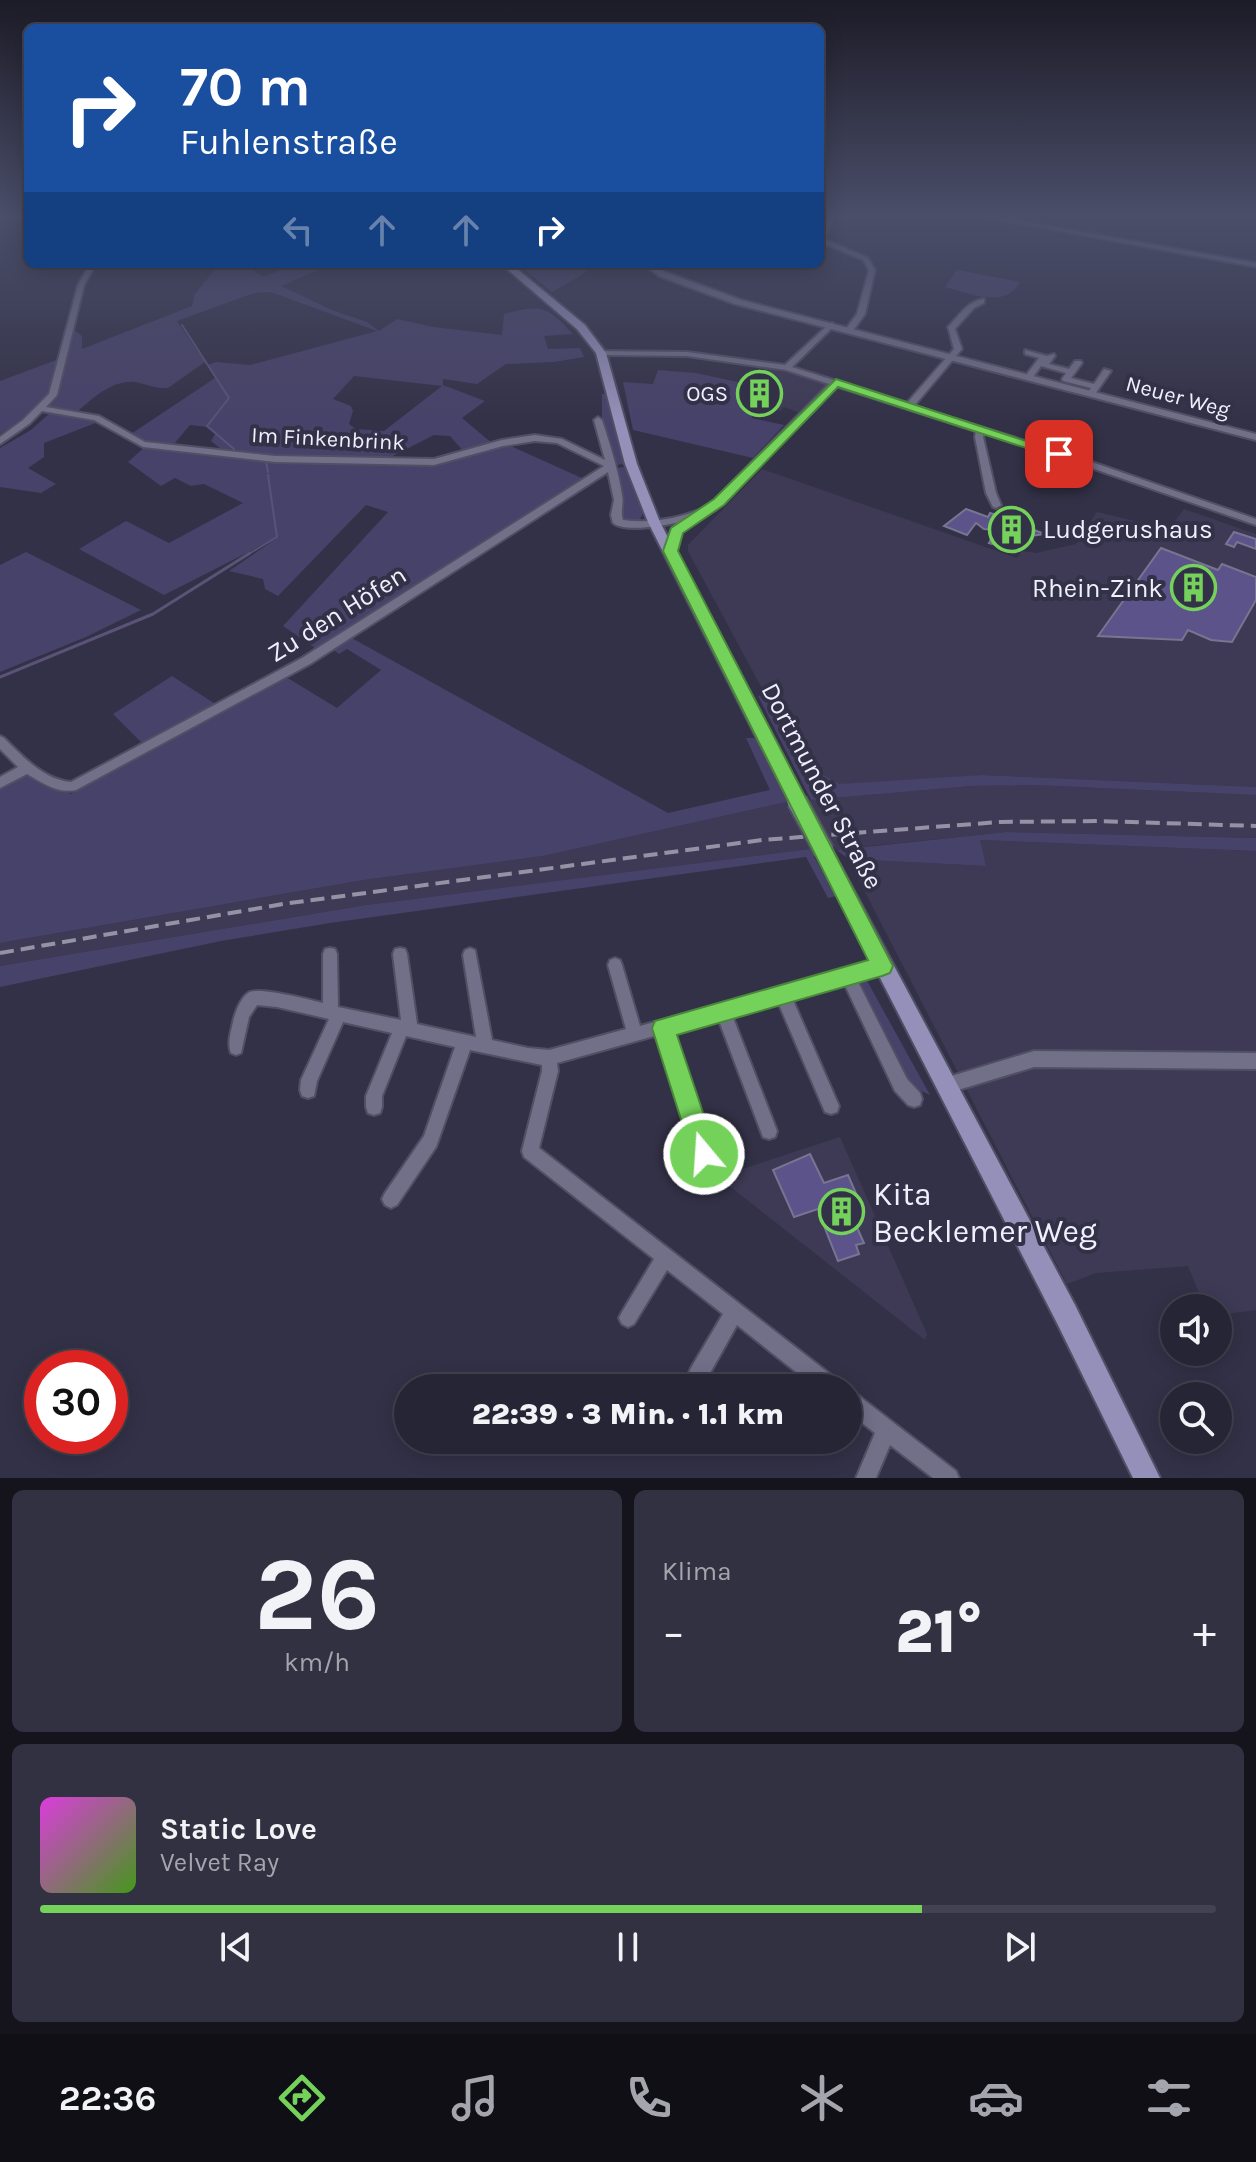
<!DOCTYPE html>
<html lang="de">
<meta charset="utf-8">
<style>
:root{--surface:#262535;--page:#323141;--text:#f1f3f6;--muted:#a4a5ad;--line:#424250;--accent:#74d25b}
body{margin:0;font-family:Karla,sans-serif;background:var(--page);color:var(--text);height:100vh;display:flex;flex-direction:column;font-size:30px;white-space:nowrap}
*{box-sizing:border-box;margin:0}
p{font-size:26px;color:var(--muted)}
.icon{flex:none;width:44px;height:44px;fill:none;stroke:currentColor;stroke-width:2;stroke-linecap:round;stroke-linejoin:round}
.map{position:relative;height:1478px;overflow:hidden}
.panel{display:flex;flex-direction:column;gap:12px;padding:12px;background:#15141d;flex:1}
.panel>*{flex:none}
.top-card{position:absolute;left:24px;top:24px;width:800px;height:244px;border-radius:12px;box-shadow:0 4px 20px #0003,0 0 0 2px var(--line);background:#1a4fa0;color:#fff;overflow:hidden}
.fabs{position:absolute;left:1160px;top:1294px;display:grid;gap:16px}
.fabs a{display:grid;place-items:center;width:72px;height:72px;border-radius:50%;background:var(--surface);box-shadow:0 4px 20px #0003,0 0 0 2px var(--line);font-size:40px}
.speed{position:absolute;left:24px;top:1350px;display:flex;gap:16px;font-size:40px;font-weight:700;text-align:center}
.speed>*{display:grid;place-content:center;width:104px;height:104px;border-radius:50%;background:var(--surface);box-shadow:0 4px 20px #0003,0 0 0 2px var(--line);line-height:1}
.speed .limit{border:12px solid #d22;background:#fff;color:#111}
.pin{position:absolute;display:grid;place-items:center;width:68px;height:68px;color:#fff;margin:-34px;border-radius:16px;box-shadow:0 4px 12px #0006}
.me{position:absolute;width:88px;margin:-44px;rotate:342deg;stroke-linejoin:round;filter:drop-shadow(0 0 6px #0008)}
.turn{display:flex;align-items:center;gap:28px;height:168px;padding:0 24px;font-size:36px}
.turn .icon{width:104px;height:104px;stroke-width:2.5}
.turn b{display:block;font-size:56px;line-height:68px}
.lanes{display:flex;align-items:center;height:76px;padding:0 24px;background:#0003;justify-content:center;gap:40px;direction:ltr}
.lanes .off{opacity:.35}
.big{font-size:60px;font-weight:800;line-height:1.1}
.panel .tile{flex:1;display:flex;flex-direction:column;justify-content:center;gap:12px;min-width:0;padding:0 28px;border-radius:12px;background:var(--page)}
.panel .dial{align-items:center;gap:0}
.dial b{font-size:104px;line-height:1}
.song{display:flex;align-items:center;gap:24px}
.cover{width:96px;height:96px;border-radius:12px;background:linear-gradient(135deg,hsl(300 70% 55%),hsl(100 70% 35%))}
.played{height:8px;border-radius:4px;background:linear-gradient(90deg,var(--accent) 75%,var(--line) 75%)}
.keys{display:flex;justify-content:space-around;direction:ltr}
.heat{display:flex;justify-content:space-between;align-items:center;font-size:44px;direction:ltr}
.panel .tiles{flex:1;display:grid;gap:12px;grid-template-columns:1fr 1fr}
.tile:last-child{grid-column:span 2}
.trip{position:absolute;left:394px;top:1374px;width:468px;height:80px;border-radius:40px;background:var(--surface);box-shadow:0 4px 20px #0003,0 0 0 2px var(--line);font-weight:800;line-height:80px;text-align:center}
.tab-bar{display:flex;height:128px;justify-content:space-around;align-items:center;background:#0f0f15;color:var(--muted)}
.tab-bar .icon{width:56px;height:56px}
.tab-bar .active{color:var(--accent)}
.tab-bar b{font-size:36px;color:var(--text)}
.map>svg:first-child{display:block}
.built{fill:#3e3a55}
.green{fill:#474269;fill-rule:evenodd}
.lines{fill:none;stroke-linecap:round;stroke-linejoin:round}
.stream-far1{stroke:#5b5278;stroke-width:2}
.stream{stroke:#5b5278;stroke-width:3}
.building{fill:#5c538b;stroke:#77758f;stroke-width:2}
.minor-casing{stroke:#514f64;stroke-width:4}
.tertiary-casing{stroke:#514f64;stroke-width:4}
.secondary-casing{stroke:#514f64;stroke-width:4}
.minor{fill:#727089;fill-rule:evenodd}
.tertiary{fill:#727089;fill-rule:evenodd}
.secondary{fill:#9590b9;fill-rule:evenodd}
.rail{stroke:#9493a5;stroke-width:4;stroke-dasharray:14 7;stroke-linecap:butt}
.secondary-bridge-casing{stroke:#514f64;stroke-width:23;stroke-linecap:butt}
.secondary-bridge{stroke:#9590b9;stroke-width:19}
.route{fill:#74d25b;stroke:#4b883b;stroke-width:2}
.labels{text-anchor:middle;dominant-baseline:central;stroke-width:8;stroke-linejoin:round;paint-order:stroke}
.far-poi-label{font-size:22px;fill:#f0effd;stroke:#333147;text-anchor:end}
.far-street-label{font-size:22px;fill:#f0effd;stroke:#333147}
.poi-label{font-size:26px;fill:#f0effd;stroke:#333147;text-anchor:start}
.street-label{font-size:26px;fill:#f0effd;stroke:#333147}
.near-poi-label{font-size:32px;fill:#f0effd;stroke:#333147;text-anchor:start}
</style>
<div class="map">
<svg width="1256" height="1478" viewBox="0 0 1256 1478">
<rect width="100%" height="100%" fill="#333147"/>
<path class="built" d="M765,369L800,375L828,384L798,412L784,407L780,411L737,398Z
M762,469L1017,558L1022,551L1036,553L1076,544L1097,512L1169,529L1184,509L1256,534V787L982,775L856,786L840,784L823,778L811,769L765,694L688,551V545Z
M1033,785L1256,795V838L1006,832L812,852L810,849L366,905L0,966V943L364,880L543,856L787,802L972,786Z
M979,840L1256,851V1310L1218,1315V1308H1205L1188,1266L1096,1273L1067,1284L848,859L986,866Z
M840,1137L927,1334L925,1340L718,1177Z"/>
<path class="green" d="M219,264H250L256,273L263,277L297,264H332L281,286L332,310L367,322L379,331L397,319L433,327L502,335L504,314C542,304 547,306 573,334L544,336L548,349L580,348L584,357L554,362L506,364L477,384L443,379V385L485,401L462,418L493,444L465,453L450,436L434,435L387,459L424,464L504,443L584,479L318,650L283,626L388,512L366,505L278,596L265,589L263,579L229,571L280,536L164,595L79,549L126,521L169,543L243,503L204,484L191,486L175,478L161,486L128,462L146,446L227,454L211,441L215,434L207,427L190,425L174,444L145,441L131,434L215,378L207,365L216,362L250,365L377,331L271,292L254,293L177,321L205,362L168,388C156,389 146,384 135,382C112,380 93,398 77,412L43,407L51,395L33,413L0,434V381L64,357L71,328L82,336V349L192,306L195,294ZM354,376L442,386L384,431L356,429L349,424L353,411L351,406L333,399Z
M517,264H594L580,276L552,292Z
M957,270L1020,282C1005,310 970,293 945,287Z
M658,370L696,373L751,385L737,397L763,406L751,418L784,425L753,458L633,430L623,382L653,384Z
M602,394H610L625,464L616,465L602,418Z
M51,412L98,422L44,443V457L28,468L56,484L41,493L0,487V448L31,430Z
M625,467L643,513L639,522L620,518L623,495L616,468Z
M26,552L141,610L86,637L0,672V565Z
M348,636L668,813L770,790L746,738H755L787,802L543,856L364,880L0,943V788L24,775L71,794L286,677L337,708L381,670L347,649L339,654L331,648Z
M172,676L220,707L145,746L113,714Z
M765,694L811,769L840,784L982,775L1256,787V795L1032,785L972,786L811,800L758,696Z
M1006,832L1256,838V851L980,840L986,866L848,859L837,850Z
M810,849L836,896L828,898L806,857L330,923L221,941L0,987V966L366,905Z
M866,979L930,1095L909,1085L858,982Z"/>
<g class="lines">
<path class="stream-far1" d="M182,325L229,398L207,426L234,449
M262,460L266,461L268,472
M247,555L277,537L268,475"/>
<path class="stream" d="M0,677L153,614L250,553"/>
</g>
<path class="building" d="M966,509L988,517L990,513L1025,524L1028,528L1045,534L1016,538L1015,550L989,543L996,530L984,529L976,523L967,535L944,526Z
M1234,532L1256,539V549L1237,542L1234,547L1226,544Z
M1161,548L1218,570L1222,564L1256,577V600L1232,642L1211,640L1188,630L1182,640L1098,636Z
M810,1154L824,1183L848,1175L858,1198L853,1200L861,1220L855,1223L864,1243L856,1245L859,1254L838,1261L824,1226L831,1224L824,1207L794,1217L773,1170Z"/>
<g class="lines">
<defs>
<path id="minor" d="M830,216H836L824,239L868,258L875,270L865,314L852,332H849L845,330L857,314L869,270L863,260L820,242V234Z
M978,216H990L1256,263V267Z
M90,264H96L84,285L57,395L46,407L99,416L145,442L275,456L434,459L502,440L535,435L562,439L605,460L594,420L598,417L602,420C610,445 618,469 622,495C624,504 620,511 623,520C652,524 682,518 709,506L829,384L786,370L687,356L601,355L597,353L598,351L687,352L785,365L830,323H833V327L792,367L907,403L954,349L948,327C959,316 967,301 984,299V303L974,308L955,329L962,349L914,406L1086,460L1256,519V525L1080,464L984,433L983,437L996,493L1001,505L996,508L993,507L986,493L975,437L976,431L836,386L715,510L690,519L694,522L681,532L675,553H667L666,551L671,531L685,521C667,525 625,533 613,523L611,515L614,500L608,472L310,664L76,790C57,794 43,783 27,774L0,788V777L18,767L0,749V736L4,738C22,756 44,780 71,782L302,658L604,466L557,443L535,441L503,446L434,465L275,462L143,447L94,420L42,411L29,424L0,444V437L23,420L49,394L78,285Z
M1025,350L1047,356L1054,354L1055,356L1049,364L1069,369L1075,361H1081L1082,363L1071,378L1094,384L1104,369L1111,371L1095,394H1092L1088,392L1091,388L1063,381L1062,379L1066,373L1041,366L1031,380H1028L1024,378L1039,358L1025,354Z
M330,948L335,949L337,954L338,1007L401,1020L393,954L395,949L400,948L405,949L407,954L417,1024L476,1037L463,955L465,950L470,948L475,950L492,1040L528,1048L549,1050L626,1029L608,965L610,960L615,958L620,960L622,965L640,1026L882,959L887,961L889,966L887,971L857,980L907,1079L920,1093L922,1099L920,1105L914,1107L908,1105L895,1091L844,983L792,998L839,1106L837,1112L831,1114L825,1112L778,1002L732,1015L777,1131L775,1137L769,1139L763,1137L718,1018L672,1031L712,1154L710,1160L704,1162L698,1160L658,1035L557,1063L558,1071L539,1148L839,1381L842,1388H817L810,1383L808,1388H788L796,1372L737,1325L705,1382L698,1385L691,1382L688,1375L691,1368L723,1314L667,1270L634,1324L628,1327L622,1324L619,1318L622,1312L654,1259L524,1157L522,1151L542,1071V1065L470,1050L436,1147L397,1205L391,1208L385,1205L382,1199L385,1193L424,1136L455,1047L406,1036L382,1096V1107L380,1113L374,1115L368,1113L366,1107V1096L392,1033L343,1022L317,1081L314,1096L308,1098L302,1096L300,1090L301,1080L329,1019L277,1007L257,1005L249,1017L241,1053L236,1055L231,1053C227,1043 231,1032 233,1022C235,1013 240,999 248,993C257,986 310,1000 323,1003V954L325,949Z
M1034,1051L1256,1053V1069L1034,1067L945,1094L939,1092L937,1086L939,1080L945,1078Z
M848,1390L855,1393L956,1471L959,1478H933L890,1445L876,1478H856L875,1433L848,1412Z"/>
<path id="tertiary" d="M0,216H28V218L0,219Z
M643,264H652L665,272L741,300L1256,434V440L735,304L659,276Z"/>
<path id="secondary" d="M501,264H511L585,325L606,353L637,464L660,522L805,801L803,806H791L648,522L625,464L596,353L577,329Z
M824,844L830,846L1075,1305L1160,1478H1133L1057,1323L815,851L818,846Z"/>
</defs>
<use href="#minor" class="minor-casing"/>
<use href="#tertiary" class="tertiary-casing"/>
<use href="#secondary" class="secondary-casing"/>
<use href="#minor" class="minor"/>
<use href="#tertiary" class="tertiary"/>
<use href="#secondary" class="secondary"/>
<path class="rail" d="M0,953L283,904L762,840L1000,822L1098,821L1256,826"/>
<defs>
<path id="secondary-bridge" d="M797,801L824,851"/>
</defs>
<use href="#secondary-bridge" class="secondary-bridge-casing"/>
<use href="#secondary-bridge" class="secondary-bridge"/>
</g>
<linearGradient id="sky" x2="0" y2="1"><stop stop-color="#1c1b27"/><stop offset="0.51" stop-color="#4a4e69"/><stop offset="1" stop-color="#4a4e69" stop-opacity="0"/></linearGradient>
<rect width="1256" height="423" fill="url(#sky)"/>
<path class="route" d="M836,379L1066,454L1054,457L838,387L724,505L683,533L678,551L893,966L890,973L882,976L677,1035L717,1154L713,1162L704,1166L696,1162L692,1154L652,1028L655,1021L868,960L663,551L671,528L714,499Z"/>
<defs>
<symbol id="building-ring" viewBox="-11 -11 22 22"><circle r="9.5" fill="#333147" stroke="#74d25b" stroke-width="1.5"/><path d="M-4-6H4V6H1V3H-1V6H-4ZM-2.5-4.3h1.7v1.8h-1.7ZM.8-4.3h1.7v1.8H.8ZM-2.5-1h1.7V.8h-1.7ZM.8-1h1.7V.8H.8Z" fill="#74d25b"/></symbol>
</defs>
<g fill-rule="evenodd">
<use href="#building-ring" x="734" y="368" width="51" height="51"/>
<use href="#building-ring" x="986" y="504" width="51" height="51"/>
<use href="#building-ring" x="1168" y="562" width="51" height="51"/>
<use href="#building-ring" x="816" y="1186" width="51" height="51"/>
</g>
<g class="labels">
<g class="far-poi-label">
<text x="728" y="394">OGS</text>
</g>
<g class="far-street-label">
<text transform="translate(1178 397) rotate(15)">Neuer Weg</text>
<text transform="translate(328 439) rotate(3)">Im Finkenbrink</text>
</g>
<g class="poi-label">
<text x="1043" y="529">Ludgerushaus</text>
<text x="1163" y="588" text-anchor="end">Rhein-Zink</text>
</g>
<g class="street-label">
<text transform="translate(337 614) rotate(-32)">Zu den Höfen</text>
<text transform="translate(822 786) rotate(62)">Dortmunder Straße</text>
</g>
<g class="near-poi-label">
<text x="873" y="1194">Kita<tspan x="873" dy="37">Becklemer Weg</tspan></text>
</g>
</g>
</svg>
<div class="fabs">
<a><svg class="icon" aria-label="sound" viewBox="0 0 24 24"><path d="M4 9h4l5-4v14l-5-4H4zM17 9q2 3 0 6"/></svg></a>
<a><svg class="icon" aria-label="search" viewBox="0 0 24 24"><circle cx="10" cy="10" r="6"/><path d="M15 15l6 6"/></svg></a>
</div>
<div class="speed"><div class="limit">30</div></div>
<div class="pin" style="left:1059px;top:454px;background:#d93025"><svg class="icon" aria-label="arrive" viewBox="0 0 24 24"><path d="M6 21V4h12l-3 4 3 4H6"/></svg></div>
<svg class="me" style="left:704px;top:1154px" viewBox="-20 -20 40 40"><circle r="17" fill="#74d25b" stroke="#fff" stroke-width="3"/><path d="M0-11L8 9 0 5-8 9z" fill="#fff"/></svg>
<div class="trip">22:39 · 3 Min. · 1.1 km</div>
<div class="top-card">
<div class="turn"><svg class="icon" aria-label="right" viewBox="0 0 24 24"><path d="M7 20v-9h11M14 6l5 5-5 5"/></svg><div><b>70 m</b>Fuhlenstraße</div></div>
<div class="lanes"><svg class="icon off" aria-label="left" viewBox="0 0 24 24"><path d="M17 20v-9H6M10 6l-5 5 5 5"/></svg><svg class="icon off" aria-label="ahead" viewBox="0 0 24 24"><path d="M12 20V5M6 11l6-6 6 6"/></svg><svg class="icon off" aria-label="ahead" viewBox="0 0 24 24"><path d="M12 20V5M6 11l6-6 6 6"/></svg><svg class="icon" aria-label="right" viewBox="0 0 24 24"><path d="M7 20v-9h11M14 6l5 5-5 5"/></svg></div>
</div>
</div>
<section class="panel">
<div class="tiles">
<div class="tile dial"><b>26</b><p>km/h</p></div>
<div class="tile"><p>Klima</p>
<div class="heat"><a>−</a><b class="big">21°</b><a>+</a></div>
</div>
<div class="tile">
<div class="song"><i class="cover"></i><div><b>Static Love</b><p>Velvet Ray</p></div></div>
<div class="played"></div>
<div class="keys"><svg class="icon" aria-label="previous" viewBox="0 0 24 24"><path d="M18 5L8 12l10 7zM5 5v14"/></svg><svg class="icon" aria-label="pause" viewBox="0 0 24 24"><path d="M8 5v14M16 5v14"/></svg><svg class="icon" aria-label="next" viewBox="0 0 24 24"><path d="M6 5l10 7-10 7zM19 5v14"/></svg></div>
</div>
</div>
</section>
<nav class="tab-bar">
<b>22:36</b>
<svg class="icon active" aria-label="directions" viewBox="0 0 24 24"><path d="M12 3l9 9-9 9-9-9zM9 14v-3h6M13 9l2 2-2 2"/></svg>
<svg class="icon" aria-label="music" viewBox="0 0 24 24"><path d="M9 18V5l10-2v13"/><circle cx="6" cy="18" r="3"/><circle cx="16" cy="16" r="3"/></svg>
<svg class="icon" aria-label="phone" viewBox="0 0 24 24"><path d="M5 4h4l2 5-3 2q2 4 5 5l2-3 5 2v4C11 20 4 13 5 4z"/></svg>
<svg class="icon" aria-label="climate" viewBox="0 0 24 24"><path d="M12 3v18M4 7l16 10M4 17L20 7"/></svg>
<svg class="icon" aria-label="car" viewBox="0 0 24 24"><path d="M5 17H2v-5l4-1 3-4h7l3 4 3 1v5h-3M9 17h6M6 11h13"/><circle cx="7" cy="17" r="2"/><circle cx="17" cy="17" r="2"/></svg>
<svg class="icon" aria-label="filters" viewBox="0 0 24 24"><path d="M4 7h16M4 17h16"/><circle cx="9" cy="7" r="2"/><circle cx="15" cy="17" r="2"/></svg>
</nav>
